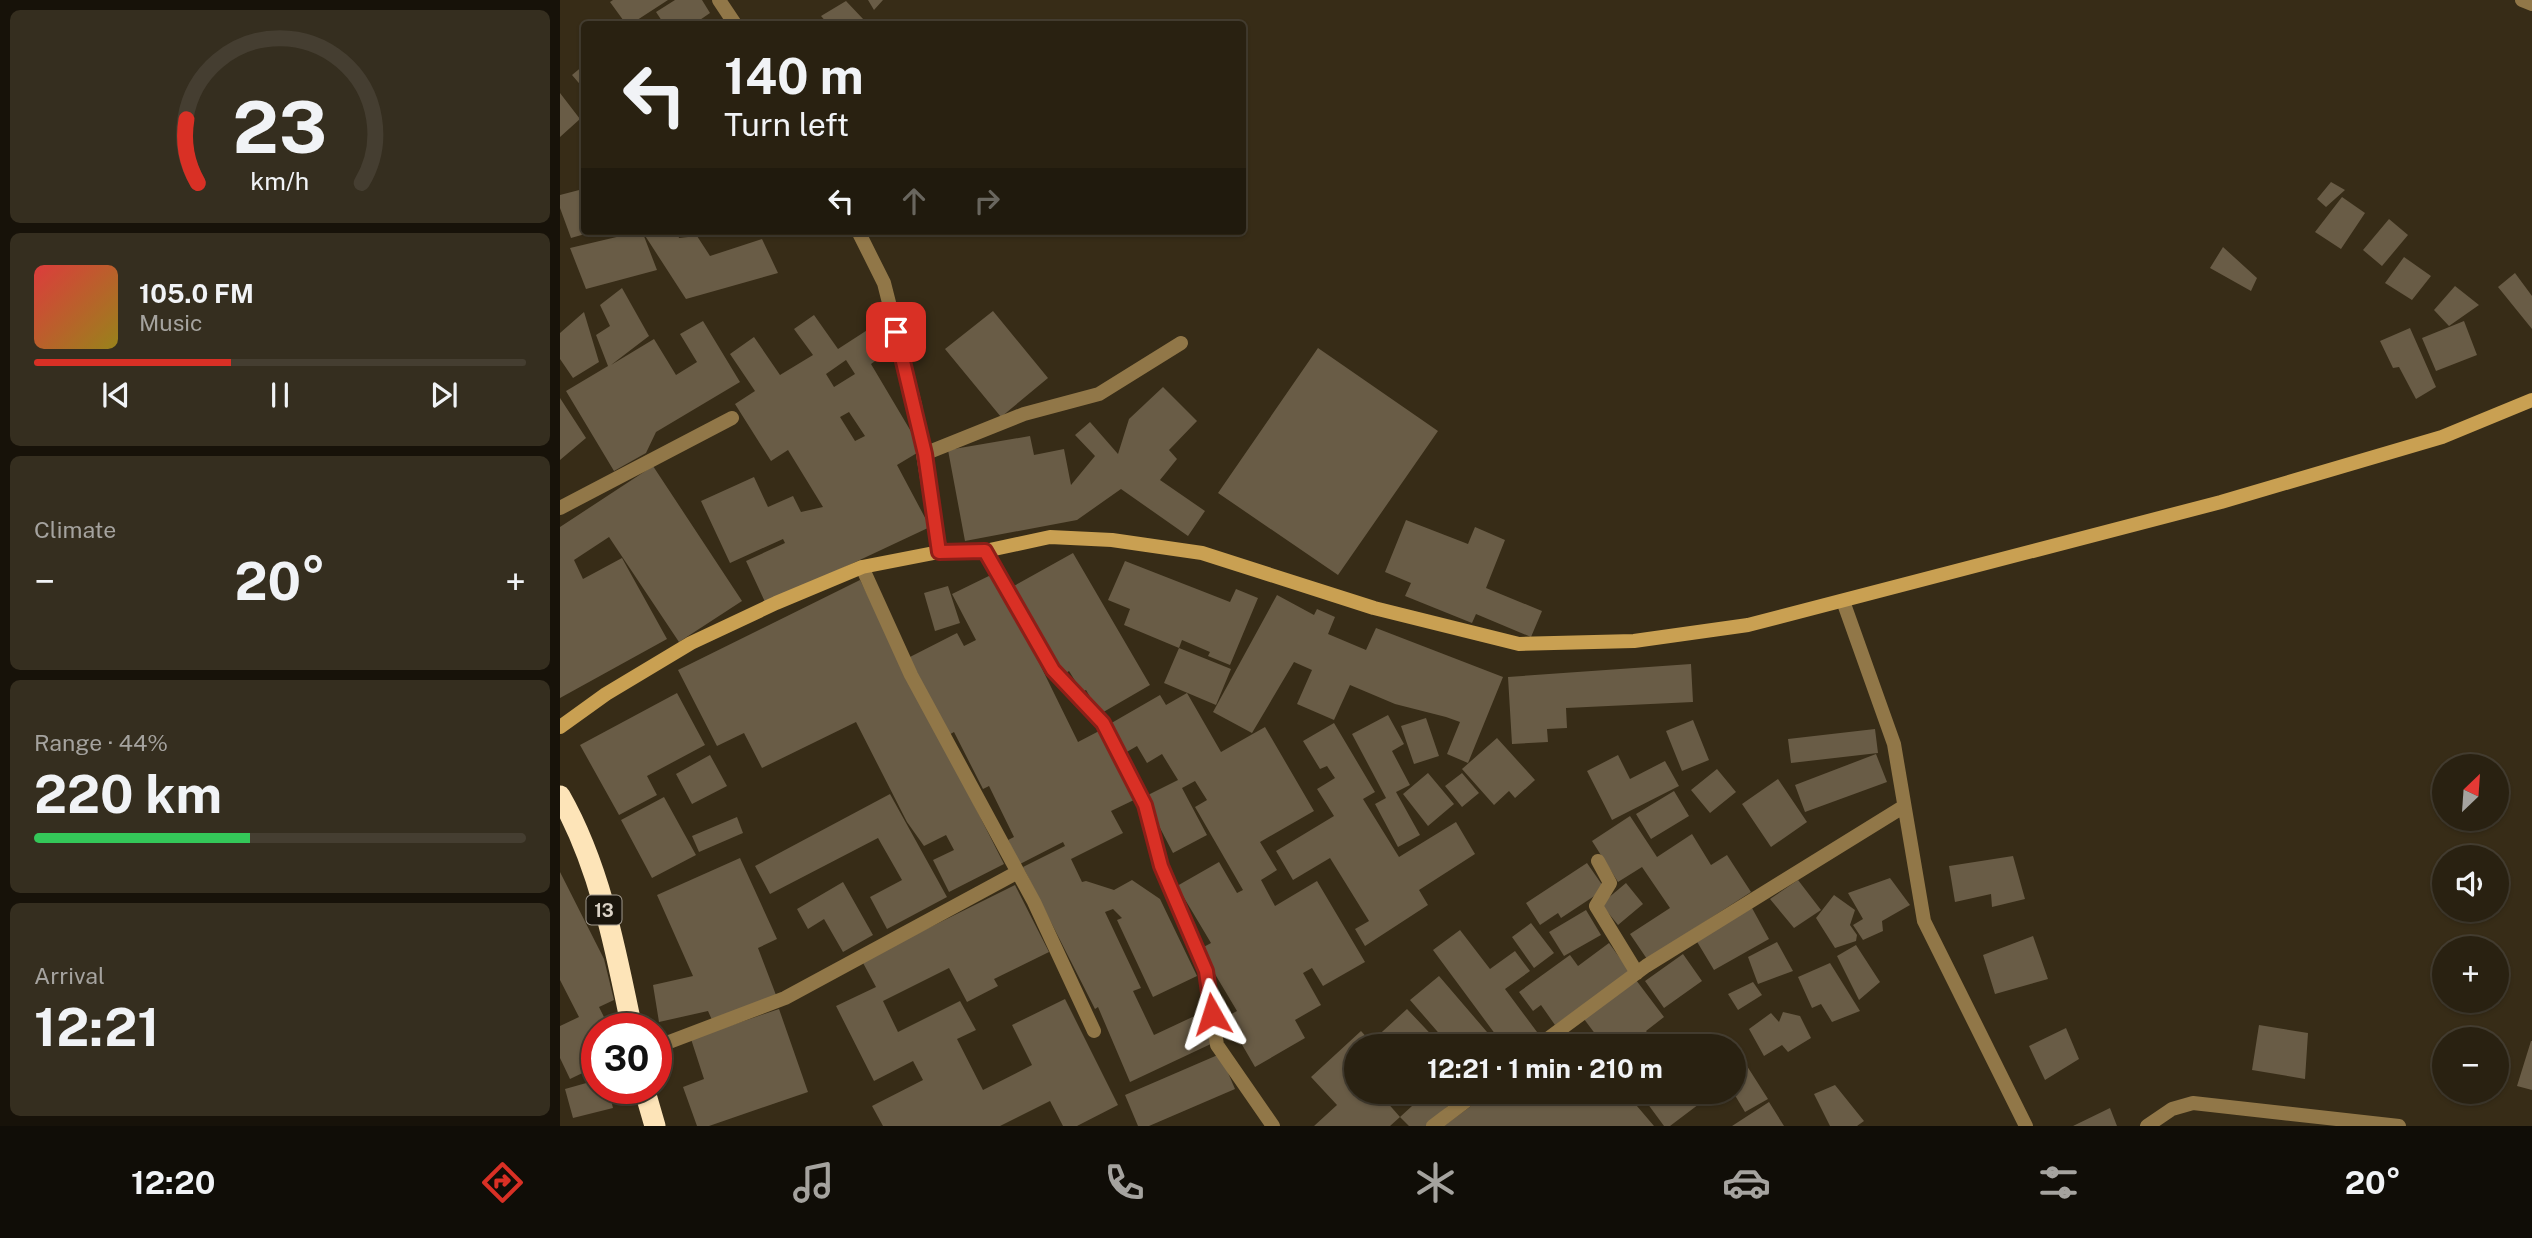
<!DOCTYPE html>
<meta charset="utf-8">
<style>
:root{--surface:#292111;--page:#352e1f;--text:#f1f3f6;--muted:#a5a39f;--line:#453e31;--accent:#d93025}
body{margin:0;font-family:"Public Sans",sans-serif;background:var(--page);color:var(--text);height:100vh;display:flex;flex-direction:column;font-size:26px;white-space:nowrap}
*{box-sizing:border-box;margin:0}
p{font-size:23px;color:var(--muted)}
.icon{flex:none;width:38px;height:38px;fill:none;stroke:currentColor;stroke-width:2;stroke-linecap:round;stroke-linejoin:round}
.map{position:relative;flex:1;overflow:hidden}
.side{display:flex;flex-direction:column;gap:10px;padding:10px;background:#171209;width:560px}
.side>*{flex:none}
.guide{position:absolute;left:21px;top:21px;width:665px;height:214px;border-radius:7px;box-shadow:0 2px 5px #0004,0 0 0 2px var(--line);background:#292111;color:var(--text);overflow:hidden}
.needle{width:46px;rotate:25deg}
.fabs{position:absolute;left:1872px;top:754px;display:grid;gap:14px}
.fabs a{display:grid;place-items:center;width:77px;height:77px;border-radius:50%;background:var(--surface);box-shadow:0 2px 5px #0004,0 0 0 2px var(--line);font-size:35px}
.speed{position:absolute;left:21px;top:1013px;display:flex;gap:14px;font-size:35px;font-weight:700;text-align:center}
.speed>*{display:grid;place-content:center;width:91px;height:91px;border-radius:50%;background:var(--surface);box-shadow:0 2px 5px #0004,0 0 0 2px var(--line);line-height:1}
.speed .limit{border:10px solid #d22;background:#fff;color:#111}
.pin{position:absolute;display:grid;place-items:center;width:60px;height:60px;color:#fff;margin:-30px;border-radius:14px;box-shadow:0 4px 10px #0006}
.me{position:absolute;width:77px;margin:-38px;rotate:354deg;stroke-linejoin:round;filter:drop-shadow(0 0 5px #0008)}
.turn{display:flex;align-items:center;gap:24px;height:147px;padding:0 28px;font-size:32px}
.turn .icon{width:91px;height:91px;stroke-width:2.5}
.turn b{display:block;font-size:49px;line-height:60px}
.lanes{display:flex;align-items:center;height:66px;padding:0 28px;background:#0003;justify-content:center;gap:35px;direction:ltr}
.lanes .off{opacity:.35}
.big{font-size:52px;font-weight:700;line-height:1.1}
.side .card{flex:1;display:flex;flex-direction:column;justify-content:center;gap:10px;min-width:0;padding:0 24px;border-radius:10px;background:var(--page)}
.side .dial{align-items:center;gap:0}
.dial svg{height:182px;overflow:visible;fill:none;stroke:var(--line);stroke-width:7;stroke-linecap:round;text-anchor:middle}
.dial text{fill:var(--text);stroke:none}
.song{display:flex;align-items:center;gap:21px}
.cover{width:84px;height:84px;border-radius:10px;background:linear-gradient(135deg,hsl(0 70% 55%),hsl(50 70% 35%))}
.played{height:7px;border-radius:4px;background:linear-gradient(90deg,var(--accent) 40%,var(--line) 40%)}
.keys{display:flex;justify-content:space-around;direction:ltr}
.heat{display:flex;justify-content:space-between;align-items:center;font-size:38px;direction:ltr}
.charge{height:10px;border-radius:5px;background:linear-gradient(90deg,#34c759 44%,var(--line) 0)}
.trip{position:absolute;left:784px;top:1034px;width:402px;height:70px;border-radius:35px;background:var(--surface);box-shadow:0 2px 5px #0004,0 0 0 2px var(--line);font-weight:700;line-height:70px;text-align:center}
.menu{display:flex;height:112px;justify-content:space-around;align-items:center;background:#100d07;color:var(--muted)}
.menu .icon{width:49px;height:49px}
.menu .on{color:var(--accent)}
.menu b{font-size:32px;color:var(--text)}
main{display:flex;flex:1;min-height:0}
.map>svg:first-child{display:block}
.building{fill:#695c46;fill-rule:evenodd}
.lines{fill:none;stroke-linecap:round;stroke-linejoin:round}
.street{stroke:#917748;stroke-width:14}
.secondary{stroke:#c9a052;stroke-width:14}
.highway{stroke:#fde4b8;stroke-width:21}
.route-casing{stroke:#8d1f18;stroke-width:18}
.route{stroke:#d93025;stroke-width:12}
.labels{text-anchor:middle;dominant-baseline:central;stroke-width:7;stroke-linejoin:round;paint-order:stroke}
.shield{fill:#1a150c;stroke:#a0998e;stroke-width:2}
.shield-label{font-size:18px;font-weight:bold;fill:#dad2c6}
</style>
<main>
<section class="side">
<div class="card dial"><svg viewBox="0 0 100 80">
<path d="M14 69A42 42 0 1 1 86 69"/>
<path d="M14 69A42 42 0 0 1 9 41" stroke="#d93025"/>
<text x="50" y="56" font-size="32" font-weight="700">23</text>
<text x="50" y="72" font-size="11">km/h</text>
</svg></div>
<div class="card">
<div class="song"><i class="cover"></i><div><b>105.0 FM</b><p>Music</p></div></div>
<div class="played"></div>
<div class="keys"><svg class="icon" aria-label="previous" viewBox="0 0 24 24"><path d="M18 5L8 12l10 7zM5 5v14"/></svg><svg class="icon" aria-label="pause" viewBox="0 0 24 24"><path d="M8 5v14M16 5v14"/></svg><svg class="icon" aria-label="next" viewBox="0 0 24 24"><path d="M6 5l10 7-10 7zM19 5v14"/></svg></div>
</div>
<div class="card"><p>Climate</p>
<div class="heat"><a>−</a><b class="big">20°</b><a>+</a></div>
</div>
<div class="card"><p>Range · 44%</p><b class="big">220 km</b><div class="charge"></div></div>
<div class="card"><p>Arrival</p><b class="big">12:21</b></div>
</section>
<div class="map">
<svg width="1972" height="1126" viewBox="0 0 1972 1126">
<rect width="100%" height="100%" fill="#372c17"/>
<path class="building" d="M53,0H108L71,24H66L50,2Z
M115,0H142L150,13L134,24H104L96,12Z
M308,0H323L314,10Z
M286,1L304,20L298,24H268L261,16Z
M24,65V89L12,75Z
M0,93L20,119L0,137Z
M1771,182L1785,190L1766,207L1757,199Z
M23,189L24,231L32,232L11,238L0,208V195Z
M1782,197L1805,213L1781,249L1755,232Z
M1829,219L1848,235L1822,266L1803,250Z
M82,231L97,270L26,289L10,248Z
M82,231H117L119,238L137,236L150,256L202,239L218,273L126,299Z
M1663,247L1697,278L1691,291L1650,268Z
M1844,257L1871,276L1852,300L1825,283Z
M1955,273L1972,296V329L1938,287Z
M1895,286L1919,305L1889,326L1874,310Z
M62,288L89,336L51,365L94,339L116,375L137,362L120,334L143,321L180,382L96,432L86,453L54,471L6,391L48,366L36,335L50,326L40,305Z
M433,311L488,378L441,417L385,349Z
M24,312L39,362L13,378L0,359V333Z
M254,315L278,349L312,327L329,351L311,364L362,450L337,465L370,527L206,604L186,561L225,543L223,539L170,563L141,501L194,477L208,507L233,496L241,512L263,507L228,450L211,461L175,404L195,391L170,354L194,337L220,375L253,355L234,329ZM286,360L295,374L274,387L266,374ZM289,412L305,436L295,441L280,417Z
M1904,321L1917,355L1876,371L1862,338Z
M1850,328L1876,387L1856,399L1839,367L1833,368L1820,341Z
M758,348L878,431L778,575L658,493Z
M603,387L637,421L609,450L617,459L600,480L645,511L628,536L561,489L517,520L405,541L388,450L470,436L474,455L504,449L511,485L535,456L515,435L530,422L558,454L569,419Z
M0,398L26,438L0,460Z
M93,466L182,601L119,642L49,537L14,560L23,579L62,558L107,639L0,698V527Z
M846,520L908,544L915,527L945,540L926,588L982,611L971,637L916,614L912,623L845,596L851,583L825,572Z
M513,553L590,685L540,714L526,690L522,692L509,671L503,675L452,587Z
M565,561L670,602L676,589L698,598L670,665L648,656L650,652L622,640L619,648L671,669L656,705L604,683L619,648L564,625L570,609L548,600Z
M435,573L518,742L541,730L576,799L551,811L563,833L511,859L522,882L526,881L554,890L572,880L600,899L637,976L593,997L557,920L562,918L553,909L545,912L581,988L573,991L594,1035L641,1013L655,1042L570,1082L538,1007L535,1009L463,867L505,846L503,842L460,864L448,840L454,837L429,786L423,789L394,732L385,737L346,659L397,633L404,646L416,640L392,594Z
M300,580L444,864L389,892L373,860L394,850L386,835L364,846L347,822L296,722L202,768L184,733L157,746L118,670Z
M388,586L400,623L375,631L364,593Z
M717,595L754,615L757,609L775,617L768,634L806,650L816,628L943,677L908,763L887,754L900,722L886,717L835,704L790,685L774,720L737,704L752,670L734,662L692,733L653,712Z
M1131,664L1133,702L1006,708L1007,728L987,729L988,742L952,744L948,677Z
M117,693L145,745L87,776L97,795L59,815L20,745Z
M627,693L661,752L705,727L754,811L700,842L717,870L701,880L715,906L757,881L805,962L763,986L752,968L743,973L761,1005L735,1020L745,1038L695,1067L666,1017L677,1011L640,949L651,943L617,886L659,862L677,893L683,890L635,807L647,800L635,781L622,788L647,835L613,853L584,797L618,780L602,754L587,763L577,746L565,753L548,725L600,695L606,705Z
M828,715L844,744L832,751L850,785L836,792L860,835L838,847L815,804L826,798L792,734Z
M866,718L879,756L854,764L841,726Z
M1133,720L1149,760L1122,771L1106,731Z
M774,723L815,792L803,799L839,857L896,822L915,854L859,890L868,905L805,946L795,929L809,921L770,858L733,880L716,851L774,816L757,789L775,778L767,766L760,769L743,741Z
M1315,729L1318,753L1231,763L1228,739Z
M937,738L975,780L955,798L949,791L934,805L902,769Z
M1316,754L1327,782L1245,812L1235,785Z
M150,755L167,786L132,804L116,774Z
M1058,755L1070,779L1105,761L1119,786L1052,820L1027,771Z
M1157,769L1176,792L1150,813L1131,790Z
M868,773L894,804L868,826L843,794Z
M902,773L919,793L902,807L885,786Z
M1218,779L1247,822L1211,847L1182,804Z
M1114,791L1129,816L1091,839L1076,814Z
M330,794L387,897L327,929L310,897L342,880L318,838L210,894L195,866Z
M104,797L136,855L92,878L61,820Z
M1070,816L1097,857L1132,834L1151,865L1167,855L1191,892L1087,959L1070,934L1110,908L1082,867L1058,882L1032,841Z
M177,817L183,833L139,852L132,836Z
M1453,856L1465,899L1432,907L1431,894L1395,902L1389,866Z
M180,858L217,939L198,948L216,995L152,1020L148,1011L99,1022L93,985L133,976L97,895Z
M1027,863L1045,889L1001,918L998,913L980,925L966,903Z
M0,872L44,959L54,1000L39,1007L50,1029H37V1066L10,1079L0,1058V1026L19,1017L0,980Z
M1330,878L1350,905L1322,921L1323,931L1303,940L1293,925L1303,919L1288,893Z
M1238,880L1261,910L1234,928L1210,899Z
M283,882L313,935L283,952L264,919L248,929L237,909Z
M1066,883L1083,904L1058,925L1041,904Z
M455,885L489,952L434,979L438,986L407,1002L389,968L323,1001L338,1032L400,1001L416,1030L397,1039L423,1090L472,1065L452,1025L505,999L558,1105L517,1126H503L490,1101L440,1126H323L312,1106L363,1080L353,1061L314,1081L276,1006L316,987L302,961Z
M1274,895L1295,910L1290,925L1297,935L1296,941L1275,948L1256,918Z
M1192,908L1209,939L1154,970L1136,940Z
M1026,910L1041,935L1004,956L989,932Z
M971,923L994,953L974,968L952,937Z
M900,930L930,969L955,951L970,971L945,989L980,1036L966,1046H944L873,950Z
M1473,936L1488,979L1435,994L1423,955Z
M1217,942L1233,971L1198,984L1188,957Z
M1049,943L1070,972L995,1025L981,1005L973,1011L959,992L1010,955L1018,966Z
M1296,945L1320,982L1299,1000L1277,956Z
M1123,954L1142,981L1104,1008L1085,981Z
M1270,963L1300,1011L1272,1022L1261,1004L1252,1008L1238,977Z
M879,976L939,1046H890L850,1000Z
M1076,980L1104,1017L1086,1031L1098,1046H987L1007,1035L1015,1046L1036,1035L1024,1019Z
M1193,982L1202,995L1178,1010L1168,994Z
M219,1009L248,1092L149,1126H137L123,1087L144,1079L131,1039Z
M847,1009L882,1046H796V1092H818L840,1117L830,1126H754L777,1105L751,1077L801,1031L811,1042Z
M1223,1012L1240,1016L1251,1038L1228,1052L1222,1045L1204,1056L1189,1029L1211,1013L1219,1022Z
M1699,1025L1748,1033L1745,1079L1692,1070Z
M1506,1028L1519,1059L1485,1080L1469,1046Z
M1971,1041H1972V1090L1957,1086Z
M660,1054L675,1089L589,1126H578L565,1095Z
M1187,1066L1208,1099L1185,1112L1173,1092L1174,1074Z
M37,1080V1088H48L53,1108L13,1118L5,1089Z
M1275,1085L1304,1121L1297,1126H1270L1254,1094Z
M862,1092H903L866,1126H849L840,1117L864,1095Z
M930,1092H1065L1094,1126H884Z
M1079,1092H1155L1110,1126H1104Z
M1209,1102L1224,1126H1172Z
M1550,1108L1557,1126H1513Z"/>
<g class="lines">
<path class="street" d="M159,0L175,24
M1962,0L1972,4
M298,231L324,283L355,405L379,552
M364,454L464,414L539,394L621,343
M0,508L172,418
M425,551L493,670L543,723L585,805L601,866L646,971L657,1045L713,1126
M302,567L351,675L474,902L534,1031
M1283,601L1334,744L1364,921L1466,1126
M1038,861L1050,883L1036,906L1077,973
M978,1046L1086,966L1343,807
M96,1047L225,998L458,872
M873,1126L918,1092
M1587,1126L1612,1109L1633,1103L1839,1126"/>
<path class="secondary" d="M0,727L46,694L131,643L216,603L302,567L379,552L425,551L490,537L552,540L642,553L814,608L959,644L1074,641L1188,625L1661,502L1882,437L1972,400"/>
<path class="highway" d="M0,796C40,866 56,951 72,1029
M84,1088L95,1126"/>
</g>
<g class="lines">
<defs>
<path id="route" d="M336,332L365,454L379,552L425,551L493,670L543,723L585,805L601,866L646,971L652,1014"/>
</defs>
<use href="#route" class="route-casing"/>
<use href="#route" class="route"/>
</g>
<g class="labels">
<rect class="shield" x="26.5" y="895.5" width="35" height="29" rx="5"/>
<g class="shield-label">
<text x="44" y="910">13</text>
</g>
</g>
</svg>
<div class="fabs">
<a><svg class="needle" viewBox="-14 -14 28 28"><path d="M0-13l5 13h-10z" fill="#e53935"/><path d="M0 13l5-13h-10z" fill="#a5a39f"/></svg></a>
<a><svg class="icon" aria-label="sound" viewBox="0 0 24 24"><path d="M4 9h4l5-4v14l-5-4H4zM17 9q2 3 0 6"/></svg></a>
<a>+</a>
<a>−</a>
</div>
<div class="speed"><div class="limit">30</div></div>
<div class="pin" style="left:336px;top:332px;background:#d93025"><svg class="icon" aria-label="arrive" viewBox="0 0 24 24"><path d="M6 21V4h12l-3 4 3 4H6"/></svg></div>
<svg class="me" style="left:652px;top:1014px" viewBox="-20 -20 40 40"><path d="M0-17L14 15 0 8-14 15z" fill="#d93025" stroke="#fff" stroke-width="4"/></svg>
<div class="trip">12:21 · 1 min · 210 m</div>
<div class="guide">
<div class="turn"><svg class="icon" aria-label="left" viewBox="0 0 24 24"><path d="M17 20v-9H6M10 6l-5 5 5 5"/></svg><div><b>140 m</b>Turn left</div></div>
<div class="lanes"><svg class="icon" aria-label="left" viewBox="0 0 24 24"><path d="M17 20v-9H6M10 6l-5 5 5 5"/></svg><svg class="icon off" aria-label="ahead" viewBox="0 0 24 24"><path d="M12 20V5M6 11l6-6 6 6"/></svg><svg class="icon off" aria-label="right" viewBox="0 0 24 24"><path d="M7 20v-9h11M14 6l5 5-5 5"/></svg></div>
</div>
</div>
</main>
<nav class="menu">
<b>12:20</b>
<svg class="icon on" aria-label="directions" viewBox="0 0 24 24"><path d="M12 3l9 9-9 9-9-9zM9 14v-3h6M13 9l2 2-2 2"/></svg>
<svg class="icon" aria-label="music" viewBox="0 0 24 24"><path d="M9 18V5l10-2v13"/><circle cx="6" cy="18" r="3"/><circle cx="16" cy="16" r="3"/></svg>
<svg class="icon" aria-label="phone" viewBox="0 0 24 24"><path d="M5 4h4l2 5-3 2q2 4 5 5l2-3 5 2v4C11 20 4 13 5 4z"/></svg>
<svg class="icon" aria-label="climate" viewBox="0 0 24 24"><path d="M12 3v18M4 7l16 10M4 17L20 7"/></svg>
<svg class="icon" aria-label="car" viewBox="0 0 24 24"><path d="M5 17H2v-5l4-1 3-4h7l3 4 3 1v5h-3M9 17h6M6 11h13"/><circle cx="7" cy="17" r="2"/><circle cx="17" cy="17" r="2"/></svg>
<svg class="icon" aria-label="filters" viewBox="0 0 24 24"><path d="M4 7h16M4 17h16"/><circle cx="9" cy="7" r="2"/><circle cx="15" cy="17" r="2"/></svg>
<b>20°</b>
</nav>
